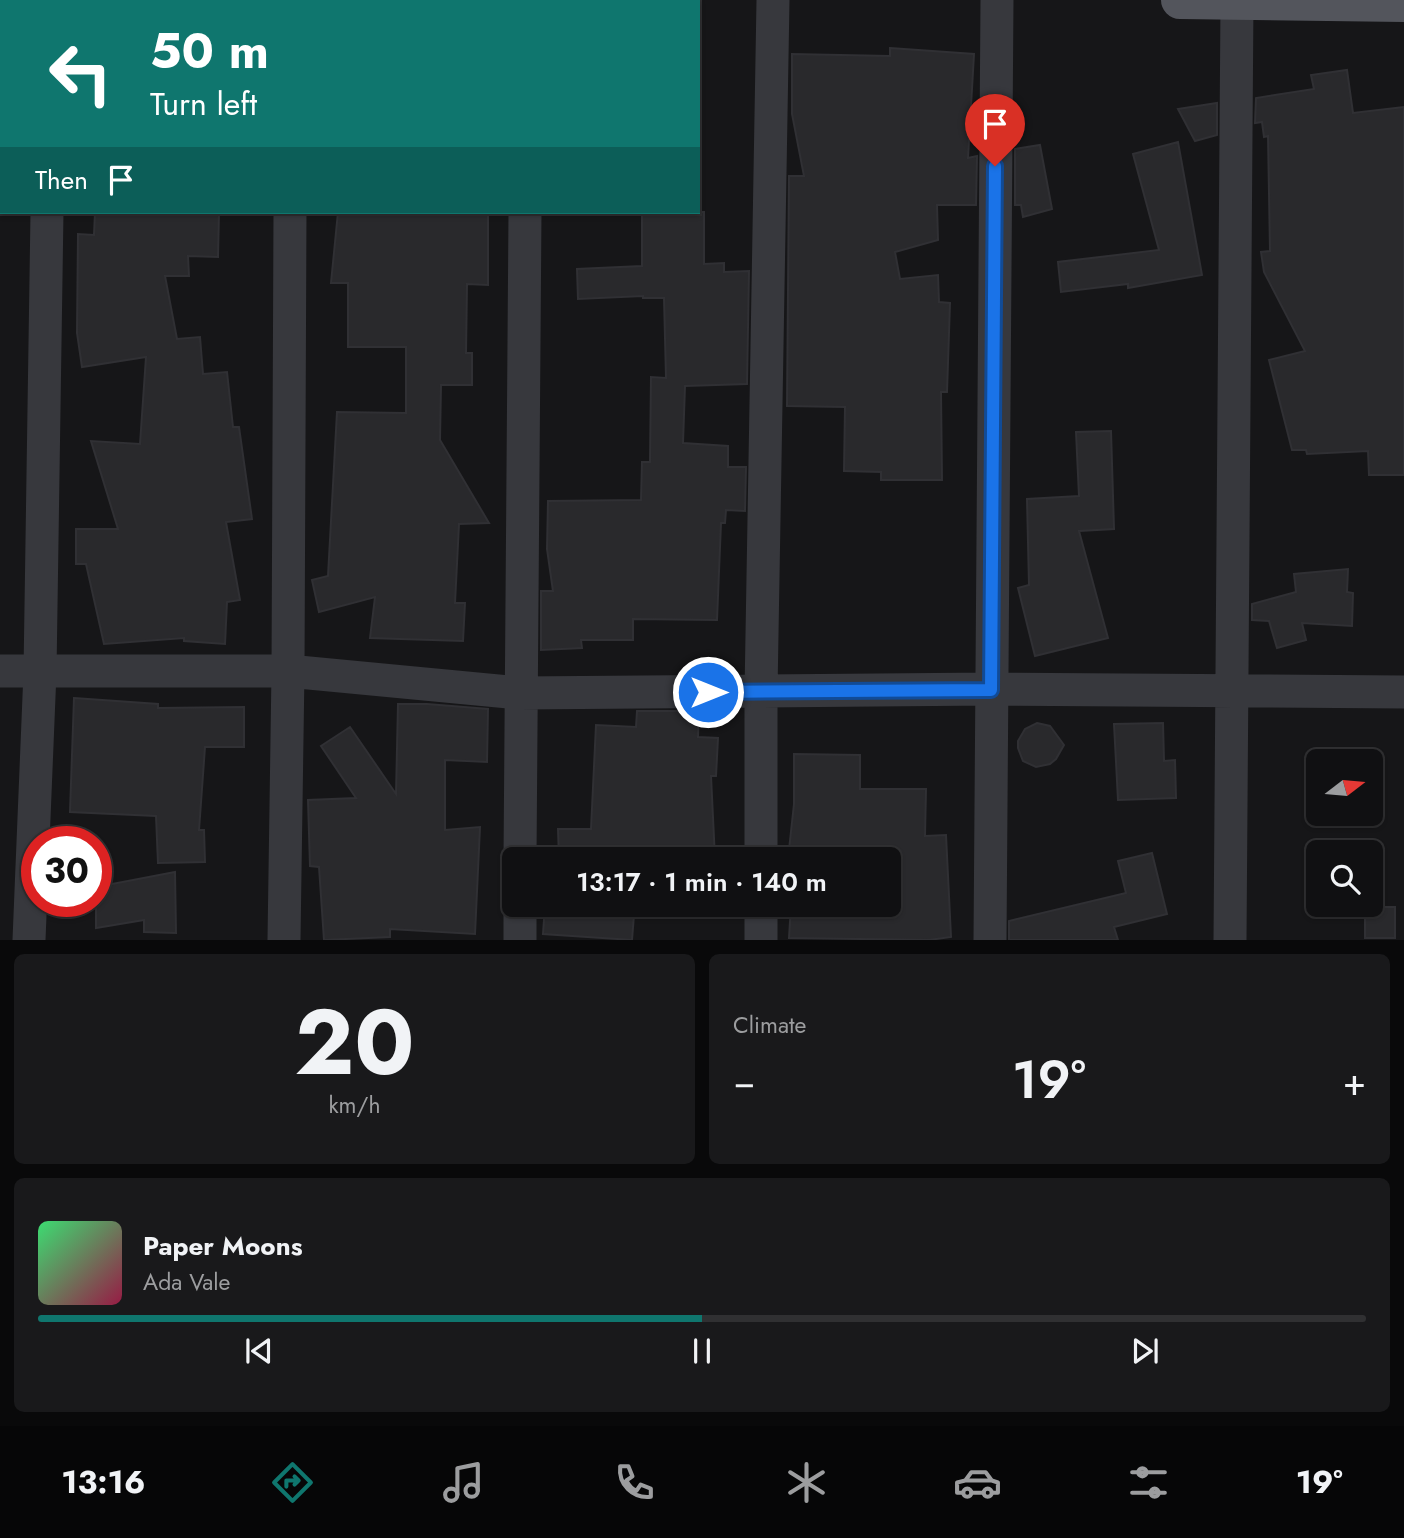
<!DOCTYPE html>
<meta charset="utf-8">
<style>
:root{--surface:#101012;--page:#19191b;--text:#f1f3f6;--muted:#9c9d9f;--line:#303032;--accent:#0f766e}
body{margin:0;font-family:Jost,sans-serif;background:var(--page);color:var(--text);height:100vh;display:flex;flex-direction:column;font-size:26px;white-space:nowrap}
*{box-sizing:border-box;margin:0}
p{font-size:23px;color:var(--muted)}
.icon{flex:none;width:38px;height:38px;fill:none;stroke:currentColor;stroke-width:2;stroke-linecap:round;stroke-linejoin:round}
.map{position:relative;height:940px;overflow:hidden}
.sheet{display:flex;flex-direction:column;gap:14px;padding:14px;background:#09090a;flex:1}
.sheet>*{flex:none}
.guide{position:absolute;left:0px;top:0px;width:700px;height:214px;box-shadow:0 2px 5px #0004,0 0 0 2px var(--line);background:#0f766e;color:#fff;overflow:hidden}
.needle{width:46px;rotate:74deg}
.controls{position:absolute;left:1306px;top:749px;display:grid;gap:14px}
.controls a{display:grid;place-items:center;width:77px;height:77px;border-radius:10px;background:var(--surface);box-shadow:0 2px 5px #0004,0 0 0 2px var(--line);font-size:35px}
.speed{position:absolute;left:21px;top:826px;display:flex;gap:14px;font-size:35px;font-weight:700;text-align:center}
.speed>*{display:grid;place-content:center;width:91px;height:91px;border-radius:50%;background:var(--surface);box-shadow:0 2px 5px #0004,0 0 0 2px var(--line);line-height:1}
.speed .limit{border:10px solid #d22;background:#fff;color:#111}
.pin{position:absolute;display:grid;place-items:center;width:60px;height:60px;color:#fff;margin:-72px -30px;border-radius:50% 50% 50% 0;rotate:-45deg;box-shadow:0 0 7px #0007}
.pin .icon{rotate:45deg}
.me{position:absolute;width:77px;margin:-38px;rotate:90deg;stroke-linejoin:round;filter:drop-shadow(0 0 5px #0008)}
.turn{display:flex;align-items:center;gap:24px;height:147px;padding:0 35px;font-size:32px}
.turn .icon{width:91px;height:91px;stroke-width:2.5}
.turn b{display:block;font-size:49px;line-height:60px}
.then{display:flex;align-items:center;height:66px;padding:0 35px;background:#0003;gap:14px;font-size:26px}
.big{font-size:52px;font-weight:600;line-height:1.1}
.sheet .card{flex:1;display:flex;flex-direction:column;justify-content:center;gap:10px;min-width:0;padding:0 24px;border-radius:10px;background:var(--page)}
.sheet .dial{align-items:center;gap:0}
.dial b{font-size:91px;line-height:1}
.song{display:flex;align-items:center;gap:21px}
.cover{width:84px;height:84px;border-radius:10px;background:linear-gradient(135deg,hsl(140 70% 55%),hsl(340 70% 35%))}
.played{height:7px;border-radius:4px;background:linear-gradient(90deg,var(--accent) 50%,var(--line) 50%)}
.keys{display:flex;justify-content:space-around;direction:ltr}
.heat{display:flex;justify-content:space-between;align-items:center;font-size:38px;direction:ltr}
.sheet .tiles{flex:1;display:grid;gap:14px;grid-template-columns:1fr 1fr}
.card:last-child{grid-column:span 2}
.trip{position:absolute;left:502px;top:847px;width:399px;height:70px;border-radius:10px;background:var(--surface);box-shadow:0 2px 5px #0004,0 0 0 2px var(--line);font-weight:600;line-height:70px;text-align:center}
.tab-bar{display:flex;height:112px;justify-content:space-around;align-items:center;background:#060607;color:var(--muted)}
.tab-bar .icon{width:49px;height:49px}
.tab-bar .active{color:var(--accent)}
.tab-bar b{font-size:32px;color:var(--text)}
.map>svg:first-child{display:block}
.building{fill:#29292c;stroke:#303034;stroke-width:2}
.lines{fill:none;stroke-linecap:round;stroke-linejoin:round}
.street{stroke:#37383d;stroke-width:33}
.primary{stroke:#53555c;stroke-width:38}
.route-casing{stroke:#114b97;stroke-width:18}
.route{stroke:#1a73e8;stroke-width:12}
</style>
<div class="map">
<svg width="1404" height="940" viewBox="0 0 1404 940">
<rect width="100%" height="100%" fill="#161618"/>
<path class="building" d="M890,48L974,54L968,158L977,156L976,205H937L938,240L895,252L900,279L938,275L939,302L950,303L947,392H941L942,480H881V472L844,471L845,407L787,406L789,176H804L792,114V54L890,56Z
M1347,70L1353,113L1404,107V475H1369L1368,451L1307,454L1306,450H1292L1269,360L1305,351L1264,272L1261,252L1270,251L1268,136L1264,137L1262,122L1255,123L1256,98L1314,89L1311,75Z
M1217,103V135L1195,141L1178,109Z
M1178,142L1202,275L1128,288V284L1061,292L1058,262L1159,250L1133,154Z
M1040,145L1052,209L1023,217L1021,205H1015V149Z
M95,212H219L218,257L188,256L189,276H165L177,339L200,337L203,374L227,372L233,427H239L252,519L226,522L240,600L227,602L225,644L184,641V638L104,644L86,564H76V529H118L91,441L140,444L146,357L82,367L77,333L78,234L94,235Z
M338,212H488V285L467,284L466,353H472V385H441L440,440L489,523L459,524L455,603H465L463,641L370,638L375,597L319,612L312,580L328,576L337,412L406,413V347H348V283H331Z
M642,212H704V264L724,263V272L749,271L747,384L685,386L683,443L728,446V467H746L745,511L726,510L725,523H721L717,620L633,619V640H581L582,648L541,650V591H553L547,549L548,501L641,500L642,462H650L651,377L666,378L664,298H643V296L578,299L577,269L642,266Z
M1111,431L1114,529L1079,531L1108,638L1035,656L1018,588L1029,585L1027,499L1079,496L1076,432Z
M1348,569L1347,592L1353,593L1352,626L1302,623L1306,640L1277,648L1269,621L1252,620V604L1296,592L1294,574Z
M74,698L158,704V708L244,707V747H205L199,830H204L205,862L158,863L156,816L70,812Z
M398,704H427L488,709L487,762L445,760V830L480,827L475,934L390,929V937L324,940L319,867L310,866L308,800L356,798L321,746L350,727L396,794Z
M637,711H699L698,737L718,738L716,776H711L715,859H559L558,829H591L596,725L636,727Z
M1037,723L1050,726L1064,745L1056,759L1050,764L1036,767L1023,761L1018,748V741L1025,729Z
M1163,723L1164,761L1175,760L1176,798L1118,800L1114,724Z
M794,754L860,755V789H926L925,836L946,835L951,937L929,940L789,938L791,905H889V859H788L794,804Z
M1152,853L1167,914L1114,927L1118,940H1009V921L1126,893L1118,861Z
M175,872L176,933L144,932V920L96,928V887Z
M545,905H659L658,917L634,915L632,940L543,934Z
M1365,907H1395V938H1365Z"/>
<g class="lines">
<path class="street" d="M0,671H288L520,693L991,689L1404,692
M520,859L525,212
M761,859V692L773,0
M520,905V940
M29,940L40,672L47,212
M284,940L288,671L290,212
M761,940V905
M990,940L997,0
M1230,940L1237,1"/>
<path class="primary" d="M1180,0L1404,3
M293,2L539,0
M0,6H2"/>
</g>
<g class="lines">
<defs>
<path id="route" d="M708,692L991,690L995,166"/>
</defs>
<use href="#route" class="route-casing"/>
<use href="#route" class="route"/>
</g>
</svg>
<div class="controls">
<a><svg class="needle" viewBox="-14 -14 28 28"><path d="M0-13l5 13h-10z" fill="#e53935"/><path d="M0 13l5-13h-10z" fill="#9c9d9f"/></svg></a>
<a><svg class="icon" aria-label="search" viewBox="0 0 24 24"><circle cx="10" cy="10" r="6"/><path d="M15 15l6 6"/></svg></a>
</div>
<div class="speed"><div class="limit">30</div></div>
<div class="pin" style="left:995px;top:166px;background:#d93025"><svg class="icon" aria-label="arrive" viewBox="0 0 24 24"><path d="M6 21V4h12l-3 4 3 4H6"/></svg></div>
<svg class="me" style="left:708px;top:692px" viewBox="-20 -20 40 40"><circle r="17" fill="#1a73e8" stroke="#fff" stroke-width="3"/><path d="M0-11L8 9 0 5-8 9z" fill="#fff"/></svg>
<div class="trip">13:17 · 1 min · 140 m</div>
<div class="guide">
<div class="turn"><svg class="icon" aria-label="left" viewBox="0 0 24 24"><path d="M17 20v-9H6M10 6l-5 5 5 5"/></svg><div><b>50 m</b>Turn left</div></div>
<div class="then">Then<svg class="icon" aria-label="arrive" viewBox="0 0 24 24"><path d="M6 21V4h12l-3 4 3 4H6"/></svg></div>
</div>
</div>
<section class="sheet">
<div class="tiles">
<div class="card dial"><b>20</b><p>km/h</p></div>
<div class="card"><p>Climate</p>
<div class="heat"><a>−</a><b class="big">19°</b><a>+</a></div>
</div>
<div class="card">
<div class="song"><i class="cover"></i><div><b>Paper Moons</b><p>Ada Vale</p></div></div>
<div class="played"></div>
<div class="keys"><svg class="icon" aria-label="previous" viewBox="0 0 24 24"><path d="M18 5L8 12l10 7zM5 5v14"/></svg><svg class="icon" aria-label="pause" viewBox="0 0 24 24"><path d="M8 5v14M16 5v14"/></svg><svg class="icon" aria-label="next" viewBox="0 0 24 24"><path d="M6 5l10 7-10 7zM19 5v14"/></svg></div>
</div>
</div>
</section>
<nav class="tab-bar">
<b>13:16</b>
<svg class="icon active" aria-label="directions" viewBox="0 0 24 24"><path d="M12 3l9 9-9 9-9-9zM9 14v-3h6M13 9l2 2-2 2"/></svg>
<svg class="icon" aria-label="music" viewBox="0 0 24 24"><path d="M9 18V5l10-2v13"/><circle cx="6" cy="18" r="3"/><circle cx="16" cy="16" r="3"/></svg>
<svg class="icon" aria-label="phone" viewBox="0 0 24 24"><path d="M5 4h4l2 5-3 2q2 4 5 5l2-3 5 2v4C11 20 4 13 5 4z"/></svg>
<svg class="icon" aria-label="climate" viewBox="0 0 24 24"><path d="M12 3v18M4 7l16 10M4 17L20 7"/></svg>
<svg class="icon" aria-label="car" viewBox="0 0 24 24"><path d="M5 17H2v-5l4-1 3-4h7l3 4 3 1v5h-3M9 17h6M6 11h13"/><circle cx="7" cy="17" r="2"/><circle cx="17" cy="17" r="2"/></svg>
<svg class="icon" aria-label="filters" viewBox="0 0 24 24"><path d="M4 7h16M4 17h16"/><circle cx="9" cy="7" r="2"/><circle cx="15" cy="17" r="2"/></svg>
<b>19°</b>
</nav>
